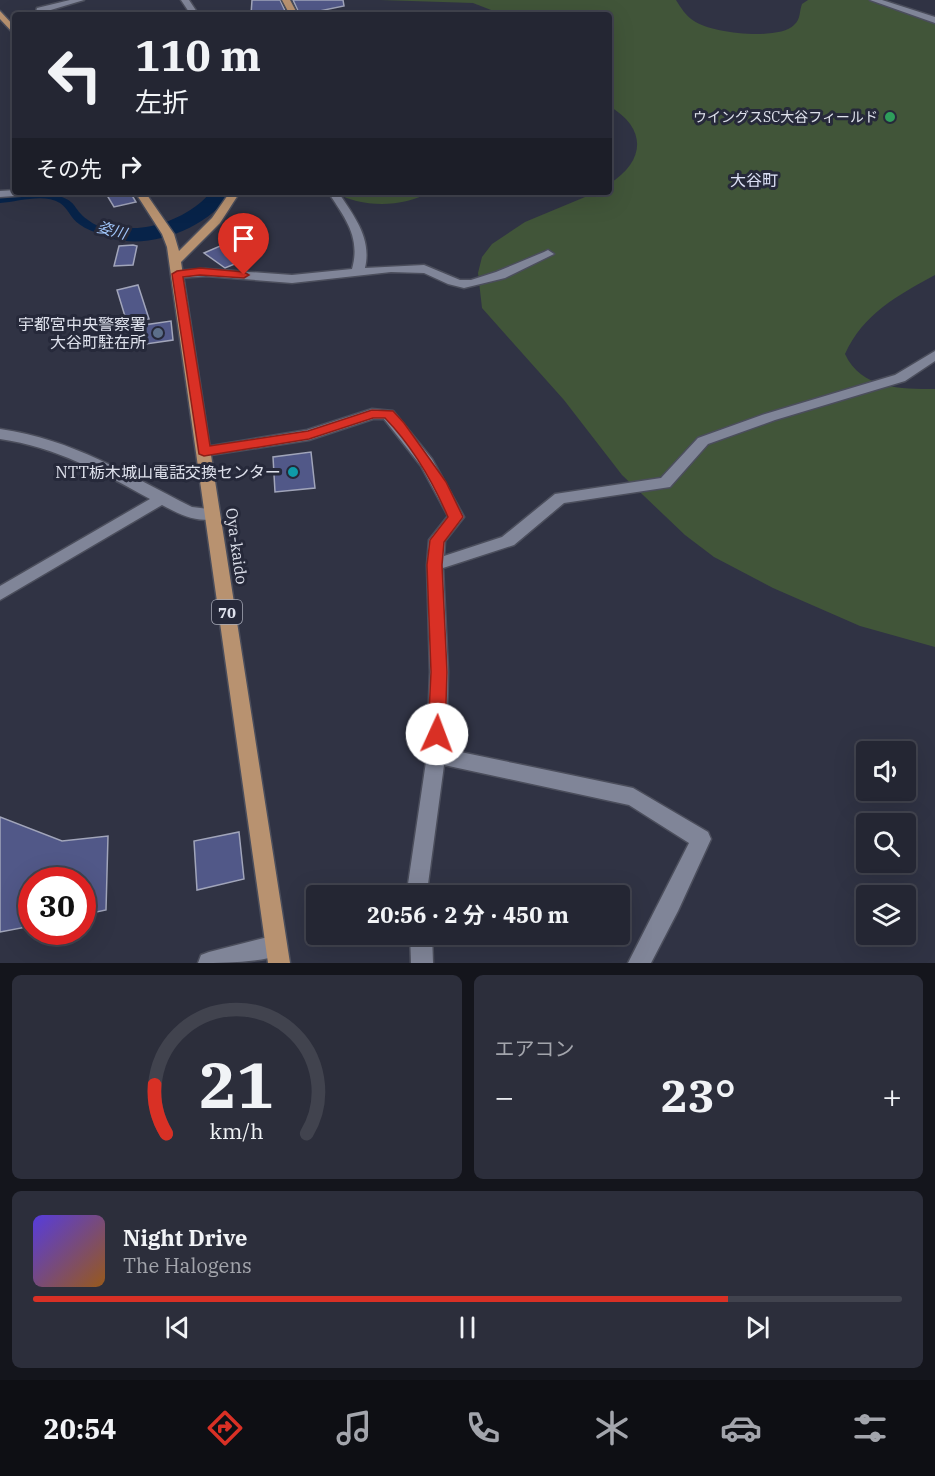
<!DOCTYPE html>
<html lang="ja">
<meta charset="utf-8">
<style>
:root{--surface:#242633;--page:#2c2e3b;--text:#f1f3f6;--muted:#a3a5ac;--line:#41434e;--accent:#d93025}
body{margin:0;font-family:"IBM Plex Serif","Noto Sans JP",serif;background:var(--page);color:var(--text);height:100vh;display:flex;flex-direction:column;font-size:22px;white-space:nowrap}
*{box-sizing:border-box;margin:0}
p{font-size:20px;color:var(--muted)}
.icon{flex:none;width:33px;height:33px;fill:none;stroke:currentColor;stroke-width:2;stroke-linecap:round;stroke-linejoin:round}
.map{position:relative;height:963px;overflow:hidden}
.details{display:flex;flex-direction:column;gap:12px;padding:12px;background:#14151c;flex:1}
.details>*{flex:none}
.top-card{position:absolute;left:12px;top:12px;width:600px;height:183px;border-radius:6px;box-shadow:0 6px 24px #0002,0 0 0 2px var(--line);background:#242633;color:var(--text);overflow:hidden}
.tools{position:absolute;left:856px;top:741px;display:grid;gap:12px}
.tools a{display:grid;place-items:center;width:60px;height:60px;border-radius:6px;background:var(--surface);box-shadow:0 6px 24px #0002,0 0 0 2px var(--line);font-size:30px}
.speed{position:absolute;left:18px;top:867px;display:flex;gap:12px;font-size:30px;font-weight:700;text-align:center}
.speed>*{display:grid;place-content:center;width:78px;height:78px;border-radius:50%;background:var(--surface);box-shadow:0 6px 24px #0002,0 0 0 2px var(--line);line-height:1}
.speed .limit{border:9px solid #d22;background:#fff;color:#111}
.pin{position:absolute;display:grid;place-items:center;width:51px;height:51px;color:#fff;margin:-62px -26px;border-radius:50% 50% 50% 0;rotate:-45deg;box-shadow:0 0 6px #0007}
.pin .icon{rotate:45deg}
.me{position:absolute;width:66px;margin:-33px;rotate:2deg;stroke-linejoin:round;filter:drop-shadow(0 0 4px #0008)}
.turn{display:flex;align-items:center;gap:21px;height:126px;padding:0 24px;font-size:27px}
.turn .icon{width:78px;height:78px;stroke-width:2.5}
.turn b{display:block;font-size:42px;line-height:51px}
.then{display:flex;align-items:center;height:57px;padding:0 24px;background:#0003;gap:12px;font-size:22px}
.big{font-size:45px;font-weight:700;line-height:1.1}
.details .tile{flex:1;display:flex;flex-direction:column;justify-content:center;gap:9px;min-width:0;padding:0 21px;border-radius:9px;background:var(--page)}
.details .dial{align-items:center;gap:0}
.dial svg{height:156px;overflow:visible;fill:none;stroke:var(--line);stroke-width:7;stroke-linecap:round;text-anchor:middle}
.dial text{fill:var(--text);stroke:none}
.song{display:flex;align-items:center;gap:18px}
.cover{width:72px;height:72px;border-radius:9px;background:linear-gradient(135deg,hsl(250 70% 55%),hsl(30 70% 35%))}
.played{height:6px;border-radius:3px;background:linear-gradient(90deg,var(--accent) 80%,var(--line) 80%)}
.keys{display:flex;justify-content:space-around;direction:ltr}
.heat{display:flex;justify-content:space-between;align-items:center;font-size:33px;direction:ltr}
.details .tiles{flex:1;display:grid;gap:12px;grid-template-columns:1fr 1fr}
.tile:last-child{grid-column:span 2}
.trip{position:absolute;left:306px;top:885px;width:324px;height:60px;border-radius:6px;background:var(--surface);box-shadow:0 6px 24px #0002,0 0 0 2px var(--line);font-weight:700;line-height:60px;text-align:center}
.tabs{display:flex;height:96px;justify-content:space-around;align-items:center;background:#0e0f14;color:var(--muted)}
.tabs .icon{width:42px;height:42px}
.tabs .active{color:var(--accent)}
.tabs b{font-size:27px;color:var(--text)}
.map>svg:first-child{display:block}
.green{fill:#415539}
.water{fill:#072349}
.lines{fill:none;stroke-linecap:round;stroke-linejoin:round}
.river{fill:#072349;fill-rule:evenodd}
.building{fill:#515888;stroke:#a1a5ba;stroke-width:1.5}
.minor-casing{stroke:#4b4e5c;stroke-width:3}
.major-casing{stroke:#4b4e5c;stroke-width:3}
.minor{fill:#808598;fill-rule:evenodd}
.major{fill:#b89270;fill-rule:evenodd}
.route{fill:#d93025;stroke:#8d1f18;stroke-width:1.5}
.leisure-dot{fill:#2e9e5b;stroke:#26293a;stroke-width:2}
.service-dot{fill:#5c6f8a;stroke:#26293a;stroke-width:2}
.culture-dot{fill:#0f9aa8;stroke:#26293a;stroke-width:2}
.labels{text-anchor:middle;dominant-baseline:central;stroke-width:6;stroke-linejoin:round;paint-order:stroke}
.far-poi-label{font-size:14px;fill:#dee1ec;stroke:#26293a;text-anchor:end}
.far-water-label{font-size:15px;font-style:italic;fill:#a2c8fd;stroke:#26293a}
.shield{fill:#26293a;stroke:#a7aab7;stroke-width:1.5}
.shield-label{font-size:15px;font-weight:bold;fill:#dee1ec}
.far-quarter-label{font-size:16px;fill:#dce0f6;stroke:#26293a}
.poi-label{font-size:16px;fill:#dee1ec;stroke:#26293a;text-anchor:end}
.street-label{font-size:16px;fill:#dee1ec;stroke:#26293a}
</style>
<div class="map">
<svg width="935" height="963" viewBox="0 0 935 963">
<rect width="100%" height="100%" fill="#303344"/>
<path class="green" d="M380,0H676C681,8 686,16 694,21C710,33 779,41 794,25C801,19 799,12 802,4L808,0H886L935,20V275C898,295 863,314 845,354C861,389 901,389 935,389V647L860,626L773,588L714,557L685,535L622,475L564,400L482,308L478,273L482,257L492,244L525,222L597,192H609V184C646,161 647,128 609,106V15H504L473,3Z
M334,192H430C402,208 361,208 334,192Z"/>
<path class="water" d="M214,192H226L215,207L175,228L170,221C186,214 206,209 214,192Z
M52,194C80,201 70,207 88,220C106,234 136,234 157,230L160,234C135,242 100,239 79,224C71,219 68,208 60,203C43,193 18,202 0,203V198Z"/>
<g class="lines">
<path class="river" d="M211,192H232C208,227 155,249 113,239L110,234L113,229C124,227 135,229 146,227C169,224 196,210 211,192Z"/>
</g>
<path class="building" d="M252,0H280L287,15H251Z
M293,0H343L344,6L300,15Z
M105,192H130L136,202L114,207Z
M133,245L137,246L133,265L114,266L119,246Z
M220,246L242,261L225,268L204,253Z
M138,285L149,319L127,323L117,290Z
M171,321L173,340L146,344L144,325Z
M311,452L315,488L275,492L273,457Z
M0,817L62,841L108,836L106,910L82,915V880H32V926L0,932Z
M239,832L244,879L197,890L194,841Z"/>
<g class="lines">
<defs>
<path id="minor" d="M70,0H84L44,12L43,15H35L37,8Z
M181,0H189L199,15H191Z
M870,0H882L935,17V23Z
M15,190V192H34L29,195L0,197V191Z
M328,192H338C354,216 372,238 365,268L424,265L460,280H471L496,272L544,252L548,250L554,254L505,278L464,288L448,284L424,273L391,272L292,283L206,276L177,278L171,274L173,271L206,269L292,275L352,269C361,237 345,218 328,192Z
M935,351V361L905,381L775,420L708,444L670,487L564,503L514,545L443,568L448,672L446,749L633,788L708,832L711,839L678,911L651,963H628L689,843L629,805L444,765L428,884L429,896H409L408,884L427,755L430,672L427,565L429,540L448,516L421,466L384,419H373L309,440L204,456L199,454L197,451L199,448L307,430L372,409L393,411L432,459L464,517L445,541L444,556L502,537L555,494L661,478L698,438L765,414L895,375Z
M0,429C73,439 128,475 192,507L217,510L220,514L217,518C198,524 179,514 162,505L0,600V586L150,499C101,472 56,447 0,439Z
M410,934H432L433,963H411Z
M276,935L284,938L287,946L284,954C256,963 228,963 198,963L201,955L209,952Z"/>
<path id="major" d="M282,0H290L298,15H290Z
M0,11L15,27V35L0,19Z
M135,192H145L174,234L179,251L212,218L230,192H240L220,223L181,262L290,963H268L167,247L162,234Z"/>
</defs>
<use href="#minor" class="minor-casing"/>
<use href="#major" class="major-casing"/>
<use href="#minor" class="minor"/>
<use href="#major" class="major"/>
</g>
<path class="route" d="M200,268L244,272L249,275L244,278L200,275L183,277L210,446L308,431L372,410L393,411L404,423L446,482L463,517L444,542L442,565L447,672L445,734L443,739L437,741L431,739L428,734L431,672L427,565L430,540L448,517C433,482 412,446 385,418H373L309,439L204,456L199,454L172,274L177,271Z"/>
<circle class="leisure-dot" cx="890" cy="117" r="6"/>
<circle class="service-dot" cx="158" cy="333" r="6"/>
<circle class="culture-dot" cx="293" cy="472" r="6"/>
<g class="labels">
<g class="far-poi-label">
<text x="878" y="117">ウイングスSC大谷フィールド</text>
</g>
<g class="far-water-label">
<text transform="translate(112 230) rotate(15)">姿川</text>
</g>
<rect class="shield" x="212" y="600" width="30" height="24" rx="4.5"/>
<g class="shield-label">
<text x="227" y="612">70</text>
</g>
<g class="far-quarter-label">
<text x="754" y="180">大谷町</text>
</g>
<g class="poi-label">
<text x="146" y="324">宇都宮中央警察署<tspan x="146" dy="18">大谷町駐在所</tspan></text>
<text x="281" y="472">NTT栃木城山電話交換センター</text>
</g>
<g class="street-label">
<text transform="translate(237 546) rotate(82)">Oya-kaido</text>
</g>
</g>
</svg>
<div class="tools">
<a><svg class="icon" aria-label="sound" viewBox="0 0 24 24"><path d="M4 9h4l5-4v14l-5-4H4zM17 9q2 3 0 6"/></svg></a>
<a><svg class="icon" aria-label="search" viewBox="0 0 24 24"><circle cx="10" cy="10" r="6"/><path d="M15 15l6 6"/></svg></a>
<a><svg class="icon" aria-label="layers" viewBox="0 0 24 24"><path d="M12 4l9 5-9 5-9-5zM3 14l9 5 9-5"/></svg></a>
</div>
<div class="speed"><div class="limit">30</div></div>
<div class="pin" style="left:244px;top:275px;background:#d93025"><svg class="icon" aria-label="arrive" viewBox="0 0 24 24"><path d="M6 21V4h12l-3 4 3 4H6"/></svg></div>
<svg class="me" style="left:437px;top:734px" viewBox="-20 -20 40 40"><circle r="19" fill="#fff"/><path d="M0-13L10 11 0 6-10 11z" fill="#d93025"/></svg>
<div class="trip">20:56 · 2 分 · 450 m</div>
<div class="top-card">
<div class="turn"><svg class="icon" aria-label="left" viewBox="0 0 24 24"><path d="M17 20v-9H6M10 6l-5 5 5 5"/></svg><div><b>110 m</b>左折</div></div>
<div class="then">その先<svg class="icon" aria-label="right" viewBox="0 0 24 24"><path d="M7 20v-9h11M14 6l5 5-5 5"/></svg></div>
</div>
</div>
<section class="details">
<div class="tiles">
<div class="tile dial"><svg viewBox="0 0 100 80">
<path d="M14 69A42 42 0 1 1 86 69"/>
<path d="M14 69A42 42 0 0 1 8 44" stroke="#d93025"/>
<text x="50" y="56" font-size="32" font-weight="700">21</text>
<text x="50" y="72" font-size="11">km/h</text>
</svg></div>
<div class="tile"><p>エアコン</p>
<div class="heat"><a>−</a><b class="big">23°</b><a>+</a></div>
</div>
<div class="tile">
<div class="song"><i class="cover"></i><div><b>Night Drive</b><p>The Halogens</p></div></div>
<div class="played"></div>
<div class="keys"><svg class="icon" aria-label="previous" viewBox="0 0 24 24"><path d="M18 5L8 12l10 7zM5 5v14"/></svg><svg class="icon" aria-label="pause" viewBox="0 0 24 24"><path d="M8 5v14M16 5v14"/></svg><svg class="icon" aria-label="next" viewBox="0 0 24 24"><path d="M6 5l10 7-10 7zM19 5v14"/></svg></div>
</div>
</div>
</section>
<nav class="tabs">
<b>20:54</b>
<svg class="icon active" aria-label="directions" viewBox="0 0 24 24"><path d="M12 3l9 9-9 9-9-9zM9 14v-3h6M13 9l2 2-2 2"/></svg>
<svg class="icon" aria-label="music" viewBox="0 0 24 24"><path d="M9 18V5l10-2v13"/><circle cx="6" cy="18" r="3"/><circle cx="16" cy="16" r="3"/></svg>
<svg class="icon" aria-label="phone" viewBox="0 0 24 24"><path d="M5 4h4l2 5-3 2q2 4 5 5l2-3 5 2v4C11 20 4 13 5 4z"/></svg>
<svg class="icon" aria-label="climate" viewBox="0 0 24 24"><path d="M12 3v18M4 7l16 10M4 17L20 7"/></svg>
<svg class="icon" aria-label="car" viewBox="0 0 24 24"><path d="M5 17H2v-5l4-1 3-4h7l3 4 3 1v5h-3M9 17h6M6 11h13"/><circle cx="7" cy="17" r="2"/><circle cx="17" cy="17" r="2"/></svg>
<svg class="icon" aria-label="filters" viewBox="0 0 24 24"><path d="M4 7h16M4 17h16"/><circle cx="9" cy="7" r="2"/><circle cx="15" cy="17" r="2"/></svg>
</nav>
